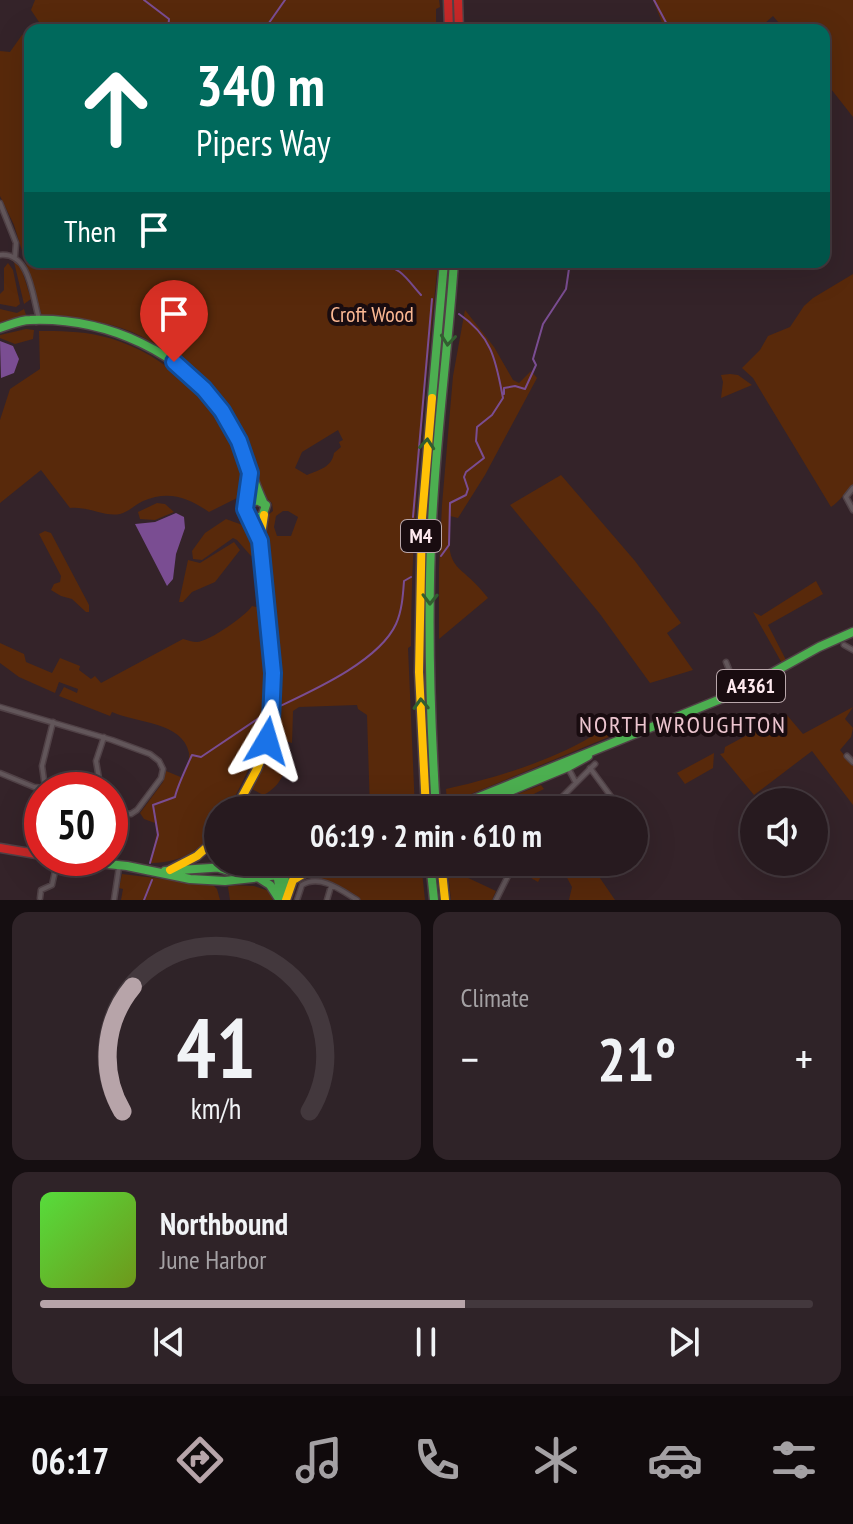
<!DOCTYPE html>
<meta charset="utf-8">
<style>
:root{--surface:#271a1f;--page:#2f2328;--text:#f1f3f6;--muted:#a4a1a4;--line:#43383d;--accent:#b7a4a9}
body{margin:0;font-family:"PT Sans Narrow",sans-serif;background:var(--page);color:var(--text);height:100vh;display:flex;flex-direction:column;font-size:30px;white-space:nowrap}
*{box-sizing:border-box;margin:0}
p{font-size:26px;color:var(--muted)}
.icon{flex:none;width:44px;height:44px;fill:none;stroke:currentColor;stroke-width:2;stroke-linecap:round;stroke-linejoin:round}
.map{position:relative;height:900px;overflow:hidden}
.side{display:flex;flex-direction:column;gap:12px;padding:12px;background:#150e11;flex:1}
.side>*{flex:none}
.banner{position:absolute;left:24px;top:24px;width:806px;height:244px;border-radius:16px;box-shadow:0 8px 32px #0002,0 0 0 2px var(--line);background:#00695c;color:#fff;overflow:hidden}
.tools{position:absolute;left:740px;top:788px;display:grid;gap:16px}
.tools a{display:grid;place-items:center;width:88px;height:88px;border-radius:50%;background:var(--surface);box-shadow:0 8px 32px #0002,0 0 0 2px var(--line);font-size:40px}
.speed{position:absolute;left:24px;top:772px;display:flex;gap:16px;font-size:40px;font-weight:700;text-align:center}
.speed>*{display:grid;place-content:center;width:104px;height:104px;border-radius:50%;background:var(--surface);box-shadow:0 8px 32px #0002,0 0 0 2px var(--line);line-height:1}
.speed .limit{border:12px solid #d22;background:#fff;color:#111}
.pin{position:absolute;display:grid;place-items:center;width:68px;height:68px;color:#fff;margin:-82px -34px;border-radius:50% 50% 50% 0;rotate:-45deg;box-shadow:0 0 8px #0007}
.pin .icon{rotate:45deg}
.me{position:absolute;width:88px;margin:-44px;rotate:7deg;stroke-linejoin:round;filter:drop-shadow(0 0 6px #0008)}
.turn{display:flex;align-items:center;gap:28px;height:168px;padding:0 40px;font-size:36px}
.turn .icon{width:104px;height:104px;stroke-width:2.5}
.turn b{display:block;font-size:56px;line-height:68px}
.then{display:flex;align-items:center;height:76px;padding:0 40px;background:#0003;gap:16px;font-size:30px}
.big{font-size:60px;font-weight:700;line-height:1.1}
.side .widget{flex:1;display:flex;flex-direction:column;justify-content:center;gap:12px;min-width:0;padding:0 28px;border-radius:16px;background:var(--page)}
.side .dial{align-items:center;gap:0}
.dial svg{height:208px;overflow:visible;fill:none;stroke:var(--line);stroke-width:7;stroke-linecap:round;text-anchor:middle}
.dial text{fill:var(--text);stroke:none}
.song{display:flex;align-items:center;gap:24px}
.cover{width:96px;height:96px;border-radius:12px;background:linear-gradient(135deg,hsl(110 70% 55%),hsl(80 70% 35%))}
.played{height:8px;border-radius:4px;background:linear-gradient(90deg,var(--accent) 55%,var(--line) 55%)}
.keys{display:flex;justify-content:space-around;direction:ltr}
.heat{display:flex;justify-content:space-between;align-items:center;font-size:44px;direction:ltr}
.side .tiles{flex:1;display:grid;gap:12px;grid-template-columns:1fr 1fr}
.widget:last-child{grid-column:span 2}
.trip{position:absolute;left:204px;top:796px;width:444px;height:80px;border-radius:40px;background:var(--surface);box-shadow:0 8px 32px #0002,0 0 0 2px var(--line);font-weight:700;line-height:80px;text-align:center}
.tab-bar{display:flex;height:128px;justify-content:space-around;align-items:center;background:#100a0c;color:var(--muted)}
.tab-bar .icon{width:56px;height:56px}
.tab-bar .on{color:var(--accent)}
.tab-bar b{font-size:36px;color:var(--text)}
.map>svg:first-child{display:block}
.green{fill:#58290b;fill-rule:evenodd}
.water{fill:#7a4d92}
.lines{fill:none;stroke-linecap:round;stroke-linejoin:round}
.stream{stroke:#7a4d92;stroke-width:2}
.street-casing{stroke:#504146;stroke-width:7}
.fast-casing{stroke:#504146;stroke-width:11}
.slow-casing{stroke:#504146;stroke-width:11}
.jam-casing{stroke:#504146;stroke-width:11}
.street{stroke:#62565a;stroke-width:4}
.fast{stroke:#4caf50;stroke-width:8}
.slow{stroke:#ffc107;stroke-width:8}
.jam{stroke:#c62828;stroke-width:8}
.oneway{stroke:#325e30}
.route-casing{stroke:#114b97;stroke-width:20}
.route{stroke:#1a73e8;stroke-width:14}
.labels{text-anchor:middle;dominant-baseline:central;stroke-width:8;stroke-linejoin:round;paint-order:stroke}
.shield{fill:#190c10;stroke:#b9a7ab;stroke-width:2}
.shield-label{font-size:20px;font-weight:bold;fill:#fee9ee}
.park-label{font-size:22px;fill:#fbb893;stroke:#190c10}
.neighbourhood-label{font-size:24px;letter-spacing:2px;fill:#ecc5cf;stroke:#190c10}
</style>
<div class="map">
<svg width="853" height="900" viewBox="0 0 853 900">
<rect width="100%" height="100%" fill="#342329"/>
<path class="green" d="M35,0H439L440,7L436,9V30H30V262H438C425,390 411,517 411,646L408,648L415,810H370L367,715L358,709L357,705L299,707L293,711L292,743L275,738L277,683L263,533L267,516L273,511L272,503C256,491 254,467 246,449C225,402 180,353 132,332C104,320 72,318 42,316L14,225L0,196V51L10,52L22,35L39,22L31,10ZM338,430L343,440L339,442L341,447L334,453C332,467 319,470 307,475L295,468L302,452ZM283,511H288L298,517L291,536H277L274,527L276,516Z
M653,0H853V117L824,80V30H785L773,16L757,30H665Z
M7,257H13L20,264L31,299L24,304L14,262Z
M8,263L13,270L20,304L16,307L0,304V294L4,290V268Z
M853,274V486C844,493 841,500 831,507L753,378L742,368L760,350L768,336L790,327L804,306L813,298Z
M0,309L17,313L24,309L27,318L0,324Z
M465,310L494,347L513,380L519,383L531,371L537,378L485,475L458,518L450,516C445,576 458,559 488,598L439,639V568L442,505L453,376Z
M26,329L34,330L33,339L15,344L0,338V335Z
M39,331C59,331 80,331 101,336C155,348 208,392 232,442C240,458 249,478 243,495L209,512C188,497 168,490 143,501C135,505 128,512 120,514C104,517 88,506 70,508L41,470L0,503V420L10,389L40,369Z
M730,374L738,375L752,385L721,398L723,382L721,375Z
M561,475L635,561L681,623L667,633L693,670L650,683L600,614L510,505Z
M157,503L165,504L174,512L155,520L140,519L138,512Z
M226,519L245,526L252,539L255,556H251L237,540L233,538L202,560L193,559L192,551L205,533Z
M45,531L51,533L89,605V612H86L72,599L61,596L51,590L54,584L60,582L61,576L39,534Z
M234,542L240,550L215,582L192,592L183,602H179L188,560L200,563Z
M816,581L823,594L768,625L787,662L783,665L753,612L761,616Z
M252,606L261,608C271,689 271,738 227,810H218C218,844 182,864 150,863L157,832L155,823L144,819L140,813L163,782L166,771L183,778C185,771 190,761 189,753C183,722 137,723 112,712L110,716L59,696L64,687L77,693L78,689L59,682L55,693L19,677L0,663V643L24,654L26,662L52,673L60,658L80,666L79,670L91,679L95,676L101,683L183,639C188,640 192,642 197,642C208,642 246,616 252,606Z
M853,707L845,719L853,728L851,737L840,750L853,766V805L812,751L754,795L720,754L724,753L725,747L786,714L803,734Z
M597,733L616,734L447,804L446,789C492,779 558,759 597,733Z
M274,745L283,748C292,765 280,788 263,795L252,789Z
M714,753L713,768L685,784L677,773Z
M541,785L544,789L509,806L506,810H476Z
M247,795L275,803L269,810H238Z
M341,862H421L425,900H354L355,895L334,883L311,876Z
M447,862H458L464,876L496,891L492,900H451Z
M519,862H549L538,882L516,869Z
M567,862H589L615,900H569L572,887L565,874Z
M122,874L213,885L217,889L220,900H121L123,889L119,888Z
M232,885L254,886L269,891L273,900H230L228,887Z"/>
<path class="water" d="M0,341L13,346L19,359L14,373L1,378Z
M176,513L184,517L185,528L176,554L173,579L167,586L135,524L155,522Z"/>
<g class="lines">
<path class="stream" d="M144,0L169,19L168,30
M654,0L670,30
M264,30L285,0
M364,262L377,265
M380,265C401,266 408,281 421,295
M504,394V388L515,386L525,389L536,365L533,359L543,324L566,289L570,262
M413,517L432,299
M441,556L449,545L450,503L466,495L468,489L464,477L466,472L484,458L476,441L477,427L492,415L503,398C496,362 493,337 459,314
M278,707C314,690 379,661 396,624C402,611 403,595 404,581L411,577
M150,863L158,835L153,805L175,797C177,787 187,766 192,755L201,757L265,714
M144,900L152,880"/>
<defs>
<path id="street" d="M0,203L16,243L15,256
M0,255C29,252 32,293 38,315L36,322
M853,488L846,497L853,510
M844,645L853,650
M726,662L738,692
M721,683L732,680
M0,707L112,740L150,754L159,761L163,769L161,778L137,810L131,814L110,812
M847,756L853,762
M567,766L575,781
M590,768L621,810
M0,773L34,787L45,788
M45,787L42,766L53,722
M101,790L96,761L104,737
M549,810L595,764
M607,864L610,862
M40,898L41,890L52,885L58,858
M114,900L119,867
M297,900L302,885C320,874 341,890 357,900
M327,900L331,886
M496,900L515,862"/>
<path id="fast" d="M0,328C10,325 20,320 30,320C105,317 186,352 226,417C243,443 250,474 263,502
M432,398L444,262
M247,505L257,500L266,505L262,517H250
M436,810C430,715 427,619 432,523C436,436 448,349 454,262
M447,810L738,692L819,647L853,632
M464,810L568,767L588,756
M61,858L80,860
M79,861L127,866L190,879L225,881L280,875L333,862
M219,862V868L253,878
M430,862L434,900
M282,864L287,892
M276,865L281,900
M165,871L301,862
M259,878L270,885L279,899"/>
<path id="slow" d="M250,478L246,512L259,540
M235,810L257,769L272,731L273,673L260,541L264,515
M426,810L419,672L422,518L432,398
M441,862L445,900
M170,870L197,856L218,837
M286,900L293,880L308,871"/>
<path id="jam" d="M448,0L449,30
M458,0L459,30
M267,741L271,720
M0,848L42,855"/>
</defs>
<use href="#street" class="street-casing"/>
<use href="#fast" class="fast-casing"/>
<use href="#slow" class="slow-casing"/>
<use href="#jam" class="jam-casing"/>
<use href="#street" class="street"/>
<use href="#fast" class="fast"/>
<use href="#slow" class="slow"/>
<use href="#jam" class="jam"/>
</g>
<defs><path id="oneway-chevron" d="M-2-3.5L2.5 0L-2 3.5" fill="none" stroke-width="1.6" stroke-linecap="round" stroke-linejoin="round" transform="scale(2)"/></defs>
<g class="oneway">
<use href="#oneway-chevron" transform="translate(448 340) rotate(96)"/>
<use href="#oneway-chevron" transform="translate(427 444) rotate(-85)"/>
<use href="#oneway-chevron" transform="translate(430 599) rotate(91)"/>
<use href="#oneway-chevron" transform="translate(421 704) rotate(-92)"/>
</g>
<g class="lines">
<defs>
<path id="route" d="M174,362L204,389L222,411L239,441L250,473L245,509L260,541L273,673L271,720L266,736L267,741"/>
</defs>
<use href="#route" class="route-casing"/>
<use href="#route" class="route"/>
</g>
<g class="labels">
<g class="shield">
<rect x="401" y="520" width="40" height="32" rx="6"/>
<rect x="717" y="670" width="68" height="32" rx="6"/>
</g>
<g class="shield-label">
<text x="421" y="536">M4</text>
<text x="751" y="686">A4361</text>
</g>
<g class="park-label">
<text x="372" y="314">Croft Wood</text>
</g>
<g class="neighbourhood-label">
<text x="683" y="724">NORTH WROUGHTON</text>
</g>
</g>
</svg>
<div class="tools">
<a><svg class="icon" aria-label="sound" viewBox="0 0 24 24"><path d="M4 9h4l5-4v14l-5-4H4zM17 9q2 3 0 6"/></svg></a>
</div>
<div class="speed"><div class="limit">50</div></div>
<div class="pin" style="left:174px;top:362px;background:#d93025"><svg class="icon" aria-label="arrive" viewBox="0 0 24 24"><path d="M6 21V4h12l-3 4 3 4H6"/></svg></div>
<svg class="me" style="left:267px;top:741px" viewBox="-20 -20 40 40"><path d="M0-17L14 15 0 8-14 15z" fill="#1a73e8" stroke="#fff" stroke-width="4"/></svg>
<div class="trip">06:19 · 2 min · 610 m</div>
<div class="banner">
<div class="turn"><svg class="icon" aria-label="ahead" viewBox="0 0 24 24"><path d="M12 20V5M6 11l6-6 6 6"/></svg><div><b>340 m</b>Pipers Way</div></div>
<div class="then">Then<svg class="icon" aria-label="arrive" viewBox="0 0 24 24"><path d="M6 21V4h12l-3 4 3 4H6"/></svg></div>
</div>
</div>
<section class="side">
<div class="tiles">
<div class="widget dial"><svg viewBox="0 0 100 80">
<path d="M14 69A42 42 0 1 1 86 69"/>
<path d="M14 69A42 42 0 0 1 18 21" stroke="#b7a4a9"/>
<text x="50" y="56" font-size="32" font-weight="700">41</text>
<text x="50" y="72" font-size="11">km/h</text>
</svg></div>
<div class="widget"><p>Climate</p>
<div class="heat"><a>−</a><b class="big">21°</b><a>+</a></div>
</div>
<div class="widget">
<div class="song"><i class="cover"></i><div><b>Northbound</b><p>June Harbor</p></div></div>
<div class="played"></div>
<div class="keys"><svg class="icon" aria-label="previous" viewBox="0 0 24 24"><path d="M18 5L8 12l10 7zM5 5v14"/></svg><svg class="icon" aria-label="pause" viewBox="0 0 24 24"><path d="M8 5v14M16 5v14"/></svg><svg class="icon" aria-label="next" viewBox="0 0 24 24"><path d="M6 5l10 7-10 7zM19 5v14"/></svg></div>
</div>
</div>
</section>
<nav class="tab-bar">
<b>06:17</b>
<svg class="icon on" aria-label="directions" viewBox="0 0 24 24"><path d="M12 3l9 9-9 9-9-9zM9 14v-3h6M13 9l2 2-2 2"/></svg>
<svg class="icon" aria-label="music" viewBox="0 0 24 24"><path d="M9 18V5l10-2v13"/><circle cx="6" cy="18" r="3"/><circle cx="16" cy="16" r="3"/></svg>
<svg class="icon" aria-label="phone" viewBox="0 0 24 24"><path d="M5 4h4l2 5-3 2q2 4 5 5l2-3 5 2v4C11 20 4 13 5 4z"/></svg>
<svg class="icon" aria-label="climate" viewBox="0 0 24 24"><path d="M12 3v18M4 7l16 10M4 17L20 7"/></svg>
<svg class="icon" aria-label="car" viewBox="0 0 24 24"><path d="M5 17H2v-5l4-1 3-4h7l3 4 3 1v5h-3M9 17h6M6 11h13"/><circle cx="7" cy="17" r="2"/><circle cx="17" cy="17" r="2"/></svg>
<svg class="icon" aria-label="filters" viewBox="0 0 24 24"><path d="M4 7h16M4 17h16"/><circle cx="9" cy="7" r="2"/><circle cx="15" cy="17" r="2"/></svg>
</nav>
